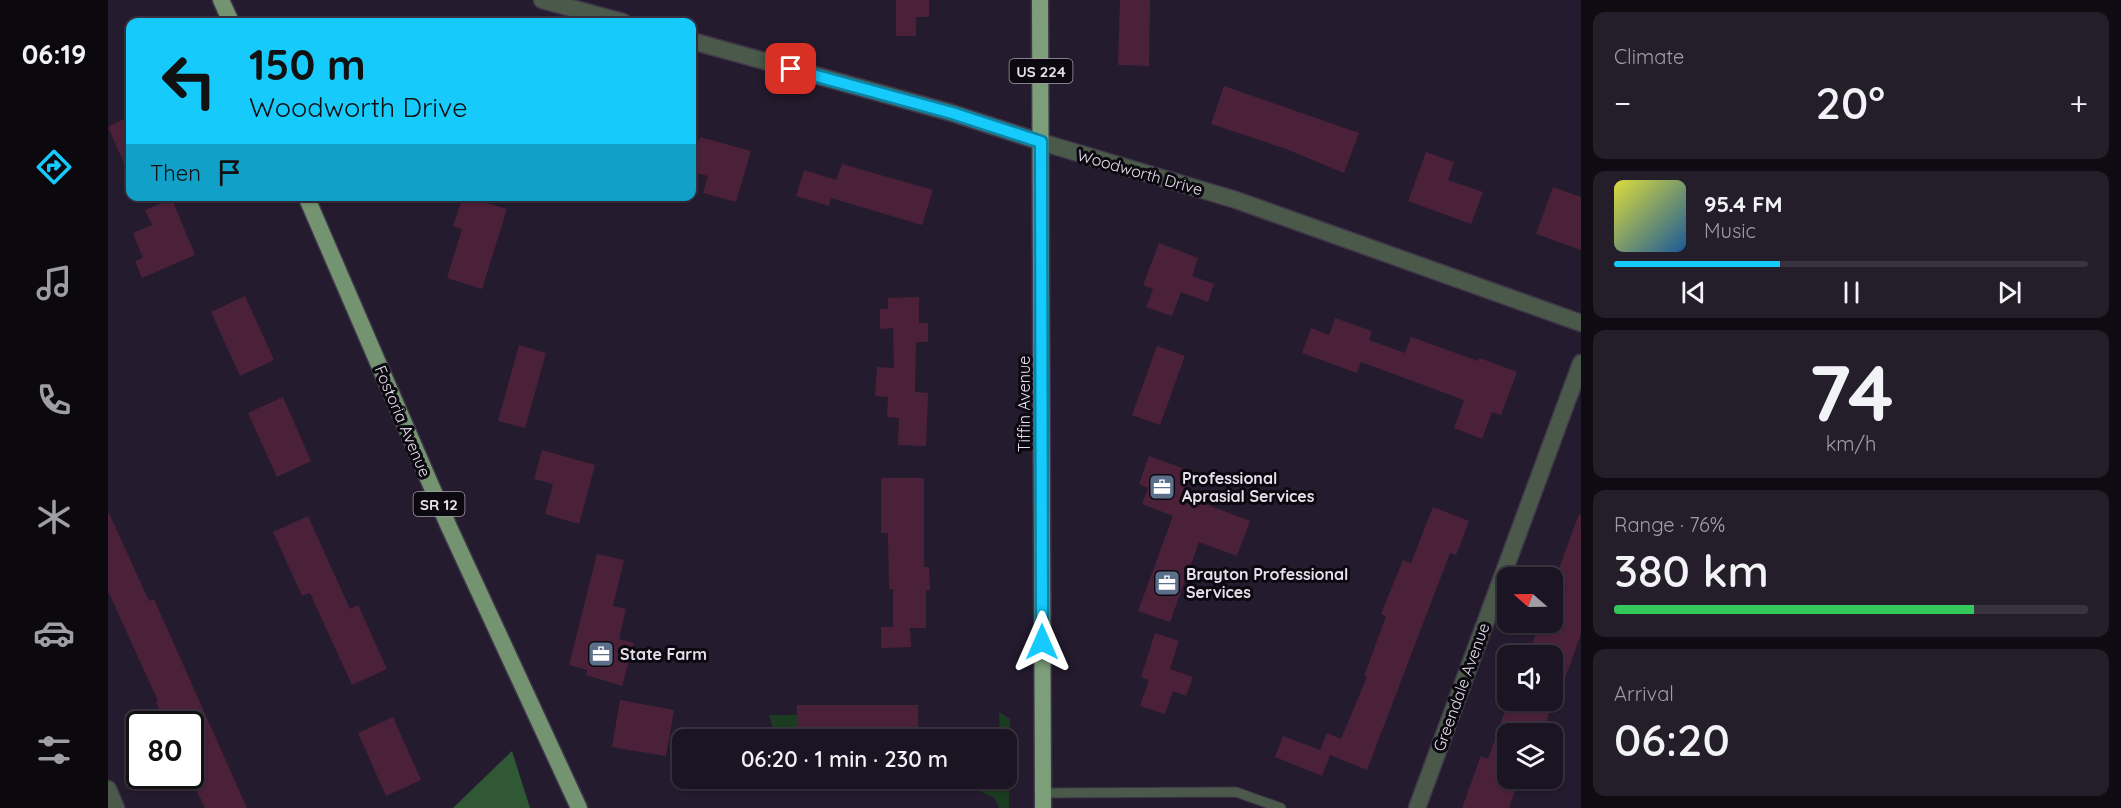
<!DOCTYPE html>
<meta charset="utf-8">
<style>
:root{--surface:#1b1422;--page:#241d2a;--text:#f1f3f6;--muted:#a09ea5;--line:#393340;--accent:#16cafb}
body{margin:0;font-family:Quicksand,sans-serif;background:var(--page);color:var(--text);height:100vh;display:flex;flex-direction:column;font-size:22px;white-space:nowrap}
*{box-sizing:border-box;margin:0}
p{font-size:20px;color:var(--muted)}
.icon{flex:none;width:33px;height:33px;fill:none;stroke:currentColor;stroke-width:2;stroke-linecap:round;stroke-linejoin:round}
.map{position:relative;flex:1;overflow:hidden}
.panel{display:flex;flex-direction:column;gap:12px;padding:12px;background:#0f0b13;width:540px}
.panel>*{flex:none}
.guide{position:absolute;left:18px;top:18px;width:570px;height:183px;border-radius:12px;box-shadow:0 2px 4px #0004,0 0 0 2px var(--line);background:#16cafb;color:#111;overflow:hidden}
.needle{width:39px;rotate:290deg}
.controls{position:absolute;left:1389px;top:567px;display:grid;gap:12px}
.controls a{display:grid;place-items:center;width:66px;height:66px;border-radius:12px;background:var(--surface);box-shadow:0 2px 4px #0004,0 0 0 2px var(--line);font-size:30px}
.speed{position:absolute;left:18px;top:711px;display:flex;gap:12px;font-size:30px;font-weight:700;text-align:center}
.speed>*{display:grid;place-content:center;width:78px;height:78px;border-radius:50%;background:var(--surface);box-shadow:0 2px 4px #0004,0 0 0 2px var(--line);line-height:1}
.speed .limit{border:3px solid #111;border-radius:9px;background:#fff;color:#111}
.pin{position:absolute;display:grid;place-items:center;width:51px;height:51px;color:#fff;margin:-26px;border-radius:12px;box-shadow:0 3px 9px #0006}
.me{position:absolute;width:66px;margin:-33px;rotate:0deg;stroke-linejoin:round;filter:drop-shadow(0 0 4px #0008)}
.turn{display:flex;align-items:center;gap:21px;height:126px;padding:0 24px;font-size:27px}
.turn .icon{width:78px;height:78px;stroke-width:2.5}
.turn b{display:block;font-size:42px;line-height:51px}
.then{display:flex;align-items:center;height:57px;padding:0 24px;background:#0003;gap:12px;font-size:22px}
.big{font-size:45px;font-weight:600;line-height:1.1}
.panel .widget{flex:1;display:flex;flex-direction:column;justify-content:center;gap:9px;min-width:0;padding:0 21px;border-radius:12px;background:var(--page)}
.panel .dial{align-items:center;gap:0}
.dial b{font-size:78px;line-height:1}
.song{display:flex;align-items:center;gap:18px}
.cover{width:72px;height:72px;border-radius:9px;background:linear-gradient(135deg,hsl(60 70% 55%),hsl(210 70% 35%))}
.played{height:6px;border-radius:3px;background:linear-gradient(90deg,var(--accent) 35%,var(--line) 35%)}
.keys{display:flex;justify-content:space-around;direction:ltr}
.heat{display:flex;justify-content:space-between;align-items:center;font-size:33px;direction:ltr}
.charge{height:9px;border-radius:4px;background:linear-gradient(90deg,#34c759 76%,var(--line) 0)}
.trip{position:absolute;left:564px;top:729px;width:345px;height:60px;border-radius:12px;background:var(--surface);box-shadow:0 2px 4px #0004,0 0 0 2px var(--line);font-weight:600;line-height:60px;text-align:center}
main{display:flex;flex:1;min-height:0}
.tab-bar{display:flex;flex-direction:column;width:108px;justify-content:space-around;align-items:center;background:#0b080e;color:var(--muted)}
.tab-bar .icon{width:42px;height:42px}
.tab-bar .selected{color:var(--accent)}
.tab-bar b{font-size:27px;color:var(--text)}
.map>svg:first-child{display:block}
.green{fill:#1b3c20}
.forest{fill:#305835}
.building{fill:#4b213a}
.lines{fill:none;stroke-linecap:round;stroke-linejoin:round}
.service-casing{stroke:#3f3649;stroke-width:11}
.minor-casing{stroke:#3f3649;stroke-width:19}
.tertiary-casing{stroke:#3f3649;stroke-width:19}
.primary-casing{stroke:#3f3649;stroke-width:19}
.trunk-casing{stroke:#3f3649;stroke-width:19}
.service{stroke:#4a5949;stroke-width:9}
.minor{stroke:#4a5949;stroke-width:16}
.tertiary{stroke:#4a5949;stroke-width:16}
.primary{stroke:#749371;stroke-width:16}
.trunk{stroke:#7c9e79;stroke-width:16}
.route-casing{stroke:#0e83a3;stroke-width:15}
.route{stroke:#16cafb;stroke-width:10}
.labels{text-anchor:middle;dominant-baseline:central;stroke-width:6;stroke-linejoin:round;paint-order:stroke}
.shield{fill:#0b0810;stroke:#a49eaa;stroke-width:1.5}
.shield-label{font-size:15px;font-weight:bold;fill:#e5dfec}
.street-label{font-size:16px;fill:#e5dfec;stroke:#0b0810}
.poi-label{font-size:16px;font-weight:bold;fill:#e5dfec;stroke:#0b0810;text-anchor:start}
</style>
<main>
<nav class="tab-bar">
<b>06:19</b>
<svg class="icon selected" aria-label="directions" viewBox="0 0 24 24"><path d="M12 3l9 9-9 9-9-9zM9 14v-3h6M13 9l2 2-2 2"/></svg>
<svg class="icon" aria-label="music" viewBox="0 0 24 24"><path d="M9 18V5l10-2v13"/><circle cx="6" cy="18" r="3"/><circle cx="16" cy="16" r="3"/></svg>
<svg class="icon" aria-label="phone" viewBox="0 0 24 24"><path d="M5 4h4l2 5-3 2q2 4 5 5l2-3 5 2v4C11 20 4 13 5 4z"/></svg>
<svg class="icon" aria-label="climate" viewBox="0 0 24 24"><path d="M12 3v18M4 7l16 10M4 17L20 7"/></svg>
<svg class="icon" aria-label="car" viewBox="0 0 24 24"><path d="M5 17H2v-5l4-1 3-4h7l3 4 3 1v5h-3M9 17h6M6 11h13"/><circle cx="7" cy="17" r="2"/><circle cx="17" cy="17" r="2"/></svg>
<svg class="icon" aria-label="filters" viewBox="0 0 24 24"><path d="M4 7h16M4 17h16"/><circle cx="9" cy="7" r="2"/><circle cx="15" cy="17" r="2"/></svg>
</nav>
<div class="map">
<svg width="1473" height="808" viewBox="0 0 1473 808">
<rect width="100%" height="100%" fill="#241b2e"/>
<path class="green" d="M891,712L902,719L901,808H891L887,798L874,792L870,779L898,778V740L892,739Z
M661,715H689V739H668Z"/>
<path class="forest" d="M404,751L422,808H345Z"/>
<path class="building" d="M788,0H821V17H808V36H788Z
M1012,0H1042L1041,66L1010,65Z
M1116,86L1251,133L1236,173L1178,149L1103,124Z
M22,116V177L0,127Z
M592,137L643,151L628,202L595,193L600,176L584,172V139L591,141Z
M1318,152L1346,162L1340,180L1375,192L1363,224L1300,201Z
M734,164L825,190L814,225L723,198L721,206L688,196L696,170L728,180Z
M1445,187L1473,197V250L1428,234Z
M355,196L399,209L374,289L339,278L354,229L345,226Z
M64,199L87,255L34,278L27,261L35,258L25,233L44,225L37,210Z
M1051,243L1090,258L1084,276L1106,284L1100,302L1073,292L1064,316L1038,307L1045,289L1035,285Z
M137,296L166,360L132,376L103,312Z
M811,297V323H820V342H808L807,392L820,393L818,446L790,445L791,418L779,417L780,397L767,396L769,367L786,368L785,328L772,329V309H780V298Z
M1227,318L1264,331L1261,340L1297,353L1303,337L1370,361L1372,358L1409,372L1393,415L1384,412L1374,439L1346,428L1356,400L1253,362L1249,373L1194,353L1203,328L1221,335Z
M411,345L438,353L417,428L390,421Z
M1049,346L1077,356L1052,425L1024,415Z
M175,397L203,461L169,477L140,413Z
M434,450L487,465L471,524L437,514L445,484L426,479Z
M1041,456L1085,472L1076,496L1142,521L1129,556L1091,542L1062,622L1030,611L1065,516L1034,504L1040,488L1031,484Z
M773,478H816V567H821L822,590H818V628H802L803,647L773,648V627H785V589H781L780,533H773Z
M1325,507L1361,521L1348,555L1342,553L1259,770L1222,755L1214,776L1167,757L1175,736L1212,750L1219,733L1233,739L1259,677L1256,676L1278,616L1273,614L1295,560L1303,563Z
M0,511L41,601L46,599L139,808H97L82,777V724H58L48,702L50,701L0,591Z
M1471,514L1473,515V634L1447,706L1444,705L1434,734H1400V778H1411L1401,808H1354L1373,756L1380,759L1401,700H1444V656H1420L1430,628L1443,632L1458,590L1445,585Z
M200,516L242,609L250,605L279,669L244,685L202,593L194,596L165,532Z
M489,554L516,560L505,606L518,609L511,639L526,643L514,686L478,675L479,670L461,665Z
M1047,633L1071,641L1062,669L1085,677L1078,696L1065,691L1057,714L1032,706L1041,680L1033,677Z
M512,700L566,710L558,756L504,747Z
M689,705H810V740H689Z
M285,717L313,780L278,796L250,733Z"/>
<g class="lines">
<defs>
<path id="service" d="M935,793L1128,792L1173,808"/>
<path id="minor" d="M434,0L515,22
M584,41L844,113L933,142
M0,789L8,808
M1309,808L1473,363"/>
<path id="tertiary" d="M933,142L1128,200L1473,323"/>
<path id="primary" d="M113,0L123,22
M198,196L341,527L471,808"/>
<path id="trunk" d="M932,0L935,808"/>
</defs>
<use href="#service" class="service-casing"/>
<use href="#minor" class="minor-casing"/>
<use href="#tertiary" class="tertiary-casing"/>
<use href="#primary" class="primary-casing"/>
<use href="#trunk" class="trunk-casing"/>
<use href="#service" class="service"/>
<use href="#minor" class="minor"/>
<use href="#tertiary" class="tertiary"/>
<use href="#primary" class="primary"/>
<use href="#trunk" class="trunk"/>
</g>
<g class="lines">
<defs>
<path id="route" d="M683,69L844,113L933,142L934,642"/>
</defs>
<use href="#route" class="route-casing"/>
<use href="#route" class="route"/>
</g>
<defs>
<symbol id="office-square" viewBox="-11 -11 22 22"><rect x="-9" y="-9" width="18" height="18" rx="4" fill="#5c6f8a" stroke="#0b0810"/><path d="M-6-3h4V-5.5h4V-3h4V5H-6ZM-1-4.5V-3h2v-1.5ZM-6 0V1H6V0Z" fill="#fff"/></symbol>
</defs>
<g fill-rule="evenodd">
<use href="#office-square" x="1039" y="472" width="30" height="30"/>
<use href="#office-square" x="1044" y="568" width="30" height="30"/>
<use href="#office-square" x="478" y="639" width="30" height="30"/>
</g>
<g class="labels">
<g class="shield">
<rect x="901.5" y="59" width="63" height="24" rx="4.5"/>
<rect x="305.5" y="492" width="51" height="24" rx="4.5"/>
</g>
<g class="shield-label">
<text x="933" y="71">US 224</text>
<text x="331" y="504">SR 12</text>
</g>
<g class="street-label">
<text transform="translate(1032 172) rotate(16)">Woodworth Drive</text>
<text transform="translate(916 404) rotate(-90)">Tiffin Avenue</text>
<text transform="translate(295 421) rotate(67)">Fostoria Avenue</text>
<text transform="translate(1353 687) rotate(-70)">Greendale Avenue</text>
</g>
<g class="poi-label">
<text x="1074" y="478">Professional<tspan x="1074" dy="18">Aprasial Services</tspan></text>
<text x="1078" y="574">Brayton Professional<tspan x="1078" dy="18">Services</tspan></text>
<text x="512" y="654">State Farm</text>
</g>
</g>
</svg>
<div class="controls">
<a><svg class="needle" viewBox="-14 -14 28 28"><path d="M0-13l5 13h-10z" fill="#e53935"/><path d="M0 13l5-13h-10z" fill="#a09ea5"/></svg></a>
<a><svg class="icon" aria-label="sound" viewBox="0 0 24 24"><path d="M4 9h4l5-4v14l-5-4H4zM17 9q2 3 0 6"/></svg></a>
<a><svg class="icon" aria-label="layers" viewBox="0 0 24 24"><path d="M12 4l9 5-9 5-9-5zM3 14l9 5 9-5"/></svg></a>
</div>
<div class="speed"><div class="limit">80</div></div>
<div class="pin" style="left:683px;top:69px;background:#d93025"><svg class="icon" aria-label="arrive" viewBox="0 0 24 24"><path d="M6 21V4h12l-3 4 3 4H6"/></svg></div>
<svg class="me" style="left:934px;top:642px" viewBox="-20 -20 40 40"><path d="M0-17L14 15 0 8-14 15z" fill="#16cafb" stroke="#fff" stroke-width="4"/></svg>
<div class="trip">06:20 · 1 min · 230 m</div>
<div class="guide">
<div class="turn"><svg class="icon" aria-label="left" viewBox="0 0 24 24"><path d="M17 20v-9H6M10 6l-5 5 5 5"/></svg><div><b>150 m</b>Woodworth Drive</div></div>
<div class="then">Then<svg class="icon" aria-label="arrive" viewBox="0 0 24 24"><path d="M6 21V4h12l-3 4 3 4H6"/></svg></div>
</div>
</div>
<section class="panel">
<div class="widget"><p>Climate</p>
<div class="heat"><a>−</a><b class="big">20°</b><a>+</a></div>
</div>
<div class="widget">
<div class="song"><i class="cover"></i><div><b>95.4 FM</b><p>Music</p></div></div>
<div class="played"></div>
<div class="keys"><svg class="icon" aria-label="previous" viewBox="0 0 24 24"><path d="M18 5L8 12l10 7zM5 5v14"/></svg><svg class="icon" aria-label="pause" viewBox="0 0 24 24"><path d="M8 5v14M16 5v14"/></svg><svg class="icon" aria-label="next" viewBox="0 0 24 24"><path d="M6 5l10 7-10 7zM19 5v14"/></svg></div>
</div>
<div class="widget dial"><b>74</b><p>km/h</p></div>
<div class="widget"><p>Range · 76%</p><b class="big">380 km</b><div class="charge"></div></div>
<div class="widget"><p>Arrival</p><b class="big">06:20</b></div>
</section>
</main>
